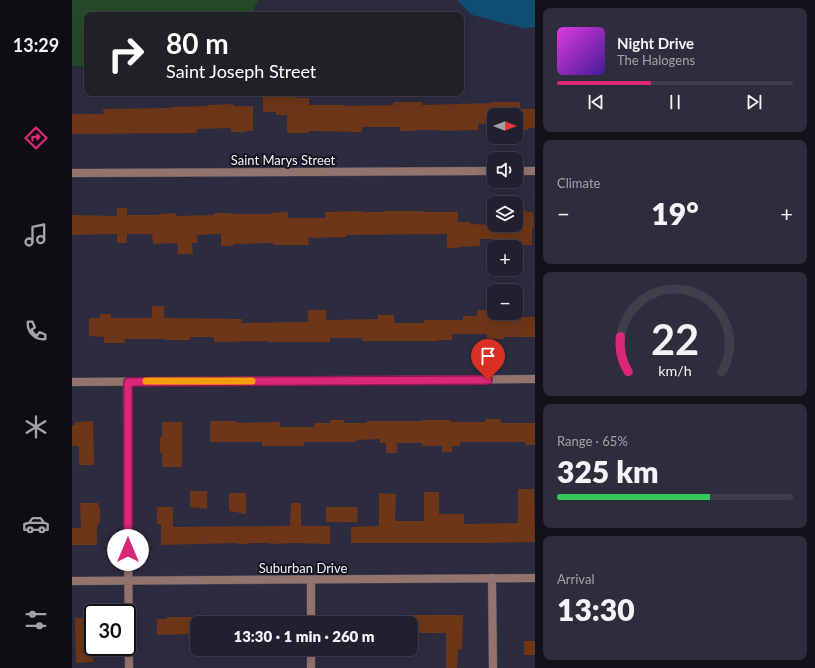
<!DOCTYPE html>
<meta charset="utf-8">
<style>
:root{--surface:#22202f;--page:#2e2d3b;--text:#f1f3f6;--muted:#a2a3aa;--line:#3f3e4b;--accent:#db2777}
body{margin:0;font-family:Lato,sans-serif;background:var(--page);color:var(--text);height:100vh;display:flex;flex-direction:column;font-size:15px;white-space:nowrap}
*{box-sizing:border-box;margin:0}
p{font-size:13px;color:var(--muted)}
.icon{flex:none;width:22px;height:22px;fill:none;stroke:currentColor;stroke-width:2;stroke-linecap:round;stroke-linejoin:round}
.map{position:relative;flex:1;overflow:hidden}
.details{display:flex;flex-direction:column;gap:8px;padding:8px;background:#13121a;width:280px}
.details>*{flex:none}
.hud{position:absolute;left:12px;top:12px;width:380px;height:84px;border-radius:8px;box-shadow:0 4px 16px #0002,0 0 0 1px var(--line);background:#202124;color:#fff;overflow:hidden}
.needle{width:26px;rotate:90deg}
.controls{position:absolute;left:415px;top:108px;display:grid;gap:8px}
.controls a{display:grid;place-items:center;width:36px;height:36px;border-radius:8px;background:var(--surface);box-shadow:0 4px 16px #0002,0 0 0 1px var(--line);font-size:20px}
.speed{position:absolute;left:12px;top:604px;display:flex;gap:8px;font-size:20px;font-weight:700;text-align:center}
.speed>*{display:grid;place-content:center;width:52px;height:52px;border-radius:50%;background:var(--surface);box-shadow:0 4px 16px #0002,0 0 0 1px var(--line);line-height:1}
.speed .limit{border:2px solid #111;border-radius:6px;background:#fff;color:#111}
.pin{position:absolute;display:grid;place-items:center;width:34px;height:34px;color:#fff;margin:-41px -17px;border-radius:50% 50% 50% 0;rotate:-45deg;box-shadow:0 0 4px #0007}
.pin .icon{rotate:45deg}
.me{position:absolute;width:44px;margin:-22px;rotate:0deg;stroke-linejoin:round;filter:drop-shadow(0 0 3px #0008)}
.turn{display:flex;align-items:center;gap:14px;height:84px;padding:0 16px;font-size:18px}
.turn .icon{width:52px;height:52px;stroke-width:2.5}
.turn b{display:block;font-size:28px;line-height:34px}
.big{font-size:30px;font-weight:800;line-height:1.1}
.details .tile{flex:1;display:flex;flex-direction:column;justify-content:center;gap:6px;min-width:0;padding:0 14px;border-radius:8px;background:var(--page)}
.details .dial{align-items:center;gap:0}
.dial svg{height:104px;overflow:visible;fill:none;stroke:var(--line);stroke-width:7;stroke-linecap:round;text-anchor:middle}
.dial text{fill:var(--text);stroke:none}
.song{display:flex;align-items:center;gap:12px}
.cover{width:48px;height:48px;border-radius:6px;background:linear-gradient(135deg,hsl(300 70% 55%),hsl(260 70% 35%))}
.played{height:4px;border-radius:2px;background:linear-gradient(90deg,var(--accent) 40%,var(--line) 40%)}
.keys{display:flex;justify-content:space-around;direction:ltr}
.heat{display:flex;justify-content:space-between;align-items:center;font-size:22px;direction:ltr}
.charge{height:6px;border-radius:3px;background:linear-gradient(90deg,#34c759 65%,var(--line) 0)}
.trip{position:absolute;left:118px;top:616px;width:228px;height:40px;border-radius:8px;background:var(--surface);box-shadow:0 4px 16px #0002,0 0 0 1px var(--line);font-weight:800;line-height:40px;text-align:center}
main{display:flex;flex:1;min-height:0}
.dock{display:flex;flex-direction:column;width:72px;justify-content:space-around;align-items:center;background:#0e0d13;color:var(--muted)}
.dock .icon{width:28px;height:28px}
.dock .on{color:var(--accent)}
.dock b{font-size:18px;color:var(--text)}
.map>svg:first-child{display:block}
.green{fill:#254a29}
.water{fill:#104d73}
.building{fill:#6d3619}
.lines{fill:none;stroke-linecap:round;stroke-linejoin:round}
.minor-casing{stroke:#49475a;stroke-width:9}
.minor{stroke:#92746c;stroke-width:8}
.route-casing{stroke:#8e194d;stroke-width:10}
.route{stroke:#db2777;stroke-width:7}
.slow{stroke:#f59e0b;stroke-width:7}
.labels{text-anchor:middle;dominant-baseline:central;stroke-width:4;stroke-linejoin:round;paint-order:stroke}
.street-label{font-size:13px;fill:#f2f1fe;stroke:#16151e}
</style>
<main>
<nav class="dock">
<b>13:29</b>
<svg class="icon on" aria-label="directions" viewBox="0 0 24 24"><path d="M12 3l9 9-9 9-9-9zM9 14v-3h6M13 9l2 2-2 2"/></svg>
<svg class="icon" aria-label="music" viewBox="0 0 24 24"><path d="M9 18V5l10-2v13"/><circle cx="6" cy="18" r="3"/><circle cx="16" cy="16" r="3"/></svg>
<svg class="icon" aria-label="phone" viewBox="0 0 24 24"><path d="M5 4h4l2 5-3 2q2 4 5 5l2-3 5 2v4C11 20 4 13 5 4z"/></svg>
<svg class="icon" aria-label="climate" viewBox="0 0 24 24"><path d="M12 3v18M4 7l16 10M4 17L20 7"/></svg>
<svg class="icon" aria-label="car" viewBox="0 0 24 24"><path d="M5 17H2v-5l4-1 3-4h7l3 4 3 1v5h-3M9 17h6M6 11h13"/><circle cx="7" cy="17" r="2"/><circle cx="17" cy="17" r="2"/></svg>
<svg class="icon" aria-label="filters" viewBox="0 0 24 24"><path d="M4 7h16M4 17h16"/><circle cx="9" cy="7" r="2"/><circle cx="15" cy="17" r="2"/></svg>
</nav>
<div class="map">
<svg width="463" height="668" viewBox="0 0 463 668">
<rect width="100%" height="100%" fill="#2d2b3f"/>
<path class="green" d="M0,0H186L179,15H15V66H0Z"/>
<path class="water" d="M385,0H463V27L451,28L400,15Z"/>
<path class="building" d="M191,93H225V98H237V105H273V106L321,105V102H350V105L420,103V102H448V109H463V128H456V130H444V115H422V124H406V130L369,131V130H343V131H328V127H290V132L237,131V133H215V115H204V112H191Z
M161,104V106H181V131H174V132H159V128L125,129V133L0,134V114H32L31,109L98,108V107L136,106V105Z
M45,208H55V215H87V214L104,213V216L142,215V213H159V214H200V213L216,212V218H253V212L290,211V212H311V211H351V212H386V222H398L399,224L422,225H444V211L454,210V212H461L462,228H460V245H433V239H408V246L386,247V248H375V234L274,235V237L236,238L237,245H201V243L161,244V246H149V234L125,235V243H120L121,254H106L105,243L81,244L80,234H55V243H45V234L0,235V215L45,216Z
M80,306H92V318L170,319L169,323L236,322V310H254V320L306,319V315H322V323H352L351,320H391V316H405V310H418V314H423V315H432V317H463V337H432V339H415V334H380V340H365V341H290V338H258V342H196V341L142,342V337H118V340H91V339H53V343H32V337L17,336V318H28V314H39V318H80Z
M413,419H429V423H463V445H453V442H388V446H380V452H370V446H350V443H325V453H314V443H308V439L284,440V442H232V446H190V442H138V421H164V423L208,422V427H242V423H258V420H272V423H295V421H349V420H379V422H413Z
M21,421L22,465H7V446H0V426L3,425V422Z
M90,422H110V467H90V453H88V437H90Z
M446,489H462L463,542L410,543H279V527L307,526V493L324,494L323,521H352V492H367V514H392V524L446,523Z
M118,491H135V509L118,507Z
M157,493H174V514L157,511Z
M8,503H26L28,510V522H27V525H25V545H0V528H9Z
M219,503H229V526H258V544L223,543L198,544V543H177V544H166V543L89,545V524H85V507H101V527L218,526Z
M254,507H286L285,522H254Z
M339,615H391L390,649H386L385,668H374V633H339Z
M95,617H122V634L85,635V619H95Z
M3,618H20L21,662L4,663Z
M452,641H463V655H452Z"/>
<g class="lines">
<defs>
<path id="minor" d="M444,171H463
M0,173L422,171
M0,382L463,379
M55,382L57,668
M420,578L421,668
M239,580V623
M0,581L463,578
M239,649V668"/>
</defs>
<use href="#minor" class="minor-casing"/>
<use href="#minor" class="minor"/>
</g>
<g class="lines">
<defs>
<path id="route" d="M56,550V382L416,380"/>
</defs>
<use href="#route" class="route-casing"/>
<use href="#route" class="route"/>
<path class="slow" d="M74,381H180"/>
</g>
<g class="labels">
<g class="street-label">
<text x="211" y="160">Saint Marys Street</text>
<text x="231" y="568">Suburban Drive</text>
</g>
</g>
</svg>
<div class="controls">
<a><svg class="needle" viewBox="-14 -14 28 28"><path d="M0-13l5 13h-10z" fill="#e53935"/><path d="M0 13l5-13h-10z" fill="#a2a3aa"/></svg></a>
<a><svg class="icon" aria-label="sound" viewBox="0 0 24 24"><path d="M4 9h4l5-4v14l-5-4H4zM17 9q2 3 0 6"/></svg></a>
<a><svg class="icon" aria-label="layers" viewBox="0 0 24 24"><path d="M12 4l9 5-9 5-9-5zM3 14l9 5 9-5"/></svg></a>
<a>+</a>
<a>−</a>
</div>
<div class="speed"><div class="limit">30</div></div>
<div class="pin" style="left:416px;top:380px;background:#d93025"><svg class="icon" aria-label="arrive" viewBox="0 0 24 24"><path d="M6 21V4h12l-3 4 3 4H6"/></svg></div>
<svg class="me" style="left:56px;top:550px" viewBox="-20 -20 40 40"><circle r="19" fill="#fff"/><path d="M0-13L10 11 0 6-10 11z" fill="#db2777"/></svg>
<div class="trip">13:30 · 1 min · 260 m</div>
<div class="hud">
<div class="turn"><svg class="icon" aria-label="right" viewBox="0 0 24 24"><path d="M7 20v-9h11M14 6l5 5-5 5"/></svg><div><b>80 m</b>Saint Joseph Street</div></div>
</div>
</div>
<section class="details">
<div class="tile">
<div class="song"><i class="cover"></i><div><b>Night Drive</b><p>The Halogens</p></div></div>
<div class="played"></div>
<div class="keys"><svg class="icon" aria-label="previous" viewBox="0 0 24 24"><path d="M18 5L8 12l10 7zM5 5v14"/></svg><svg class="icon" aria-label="pause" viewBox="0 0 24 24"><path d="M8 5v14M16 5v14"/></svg><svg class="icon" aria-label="next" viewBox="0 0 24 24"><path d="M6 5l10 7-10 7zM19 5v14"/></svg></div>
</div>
<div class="tile"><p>Climate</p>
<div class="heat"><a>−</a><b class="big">19°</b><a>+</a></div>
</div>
<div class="tile dial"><svg viewBox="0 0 100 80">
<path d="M14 69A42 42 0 1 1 86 69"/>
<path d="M14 69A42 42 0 0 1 8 42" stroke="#db2777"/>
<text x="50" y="56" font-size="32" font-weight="700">22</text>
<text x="50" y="72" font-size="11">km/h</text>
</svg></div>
<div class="tile"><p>Range · 65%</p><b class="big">325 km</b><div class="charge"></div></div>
<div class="tile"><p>Arrival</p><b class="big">13:30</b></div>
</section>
</main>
